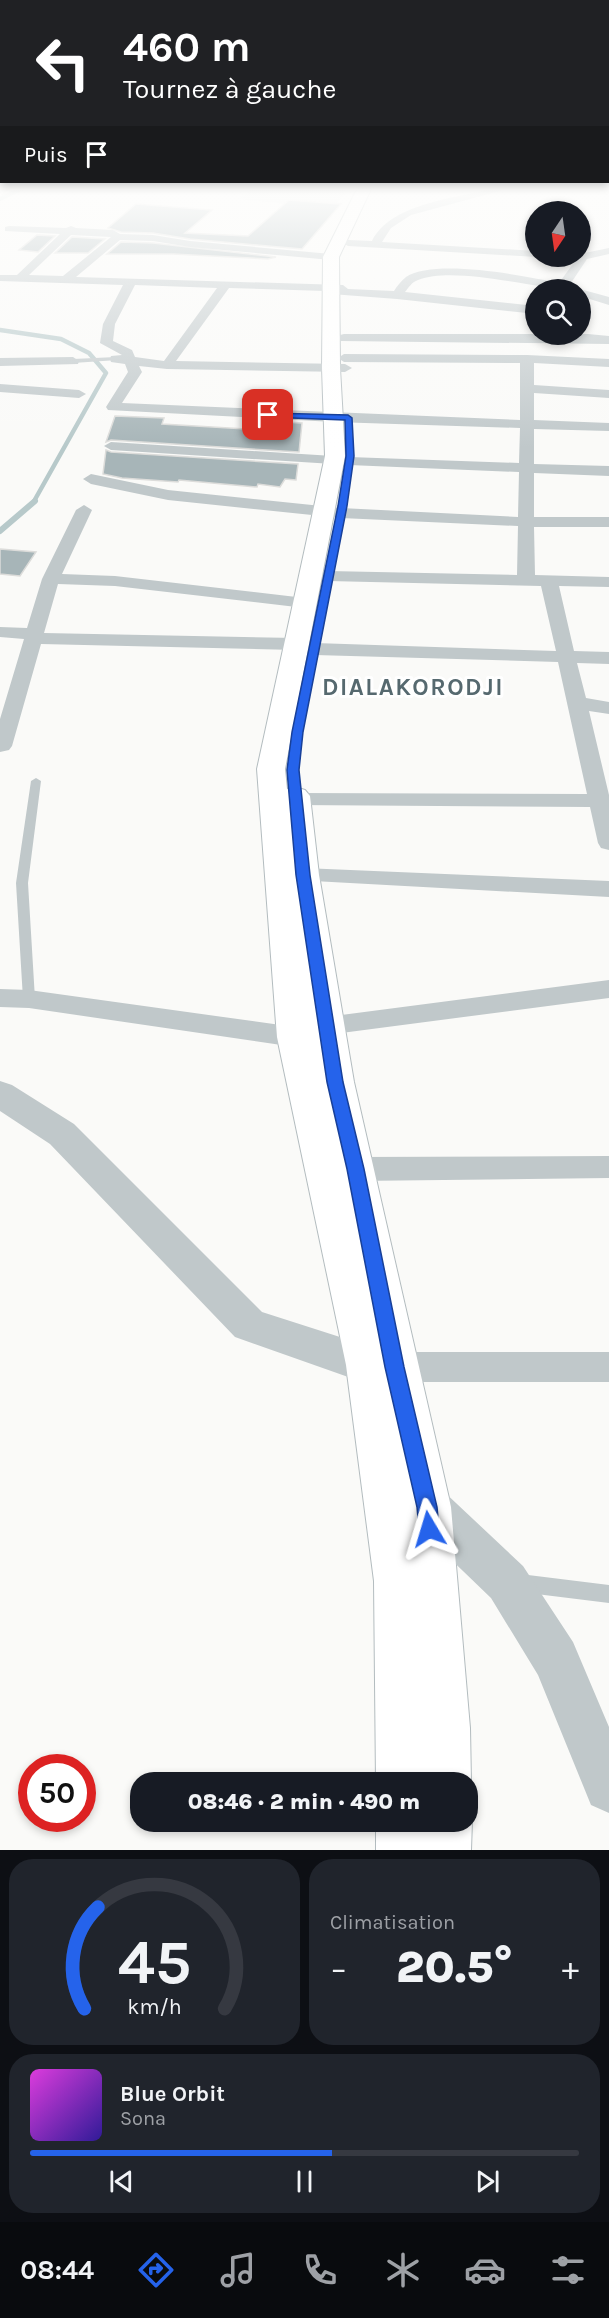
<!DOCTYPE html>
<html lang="fr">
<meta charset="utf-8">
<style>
:root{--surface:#171b24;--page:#20242c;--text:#f1f3f6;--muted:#9ea1a6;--line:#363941;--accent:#2563eb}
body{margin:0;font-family:Karla,sans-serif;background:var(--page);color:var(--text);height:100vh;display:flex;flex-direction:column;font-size:22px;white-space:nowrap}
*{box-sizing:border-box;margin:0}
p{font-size:20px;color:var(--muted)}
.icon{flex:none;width:33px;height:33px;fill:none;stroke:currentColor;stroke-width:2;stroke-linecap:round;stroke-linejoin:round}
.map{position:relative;height:1850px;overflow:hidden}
.sheet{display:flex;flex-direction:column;gap:9px;padding:9px;background:#0d0f14;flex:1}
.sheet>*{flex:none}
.guide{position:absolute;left:0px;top:0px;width:609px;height:183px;box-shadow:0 3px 9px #0003;background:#202124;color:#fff;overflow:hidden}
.needle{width:39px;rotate:193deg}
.buttons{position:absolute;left:525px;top:201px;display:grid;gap:12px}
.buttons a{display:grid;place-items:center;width:66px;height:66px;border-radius:50%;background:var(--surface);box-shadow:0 3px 9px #0003;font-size:30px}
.speed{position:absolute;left:18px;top:1754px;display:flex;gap:12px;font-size:30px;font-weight:700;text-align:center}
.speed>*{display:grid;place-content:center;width:78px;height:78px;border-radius:50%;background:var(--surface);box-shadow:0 3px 9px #0003;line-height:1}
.speed .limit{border:9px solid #d22;background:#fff;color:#111}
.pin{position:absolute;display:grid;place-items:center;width:51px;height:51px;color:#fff;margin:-26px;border-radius:12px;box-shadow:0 3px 9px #0006}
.me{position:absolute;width:66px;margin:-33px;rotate:353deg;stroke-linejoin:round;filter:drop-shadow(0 0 4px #0008)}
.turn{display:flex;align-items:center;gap:21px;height:126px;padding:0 24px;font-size:27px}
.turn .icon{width:78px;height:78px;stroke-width:2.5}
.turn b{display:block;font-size:42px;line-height:51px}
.then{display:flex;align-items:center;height:57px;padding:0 24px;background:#0003;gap:12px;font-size:22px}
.big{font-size:45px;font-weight:800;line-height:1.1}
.sheet .tile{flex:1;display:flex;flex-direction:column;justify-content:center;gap:9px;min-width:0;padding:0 21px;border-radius:24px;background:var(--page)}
.sheet .dial{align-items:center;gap:0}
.dial svg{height:156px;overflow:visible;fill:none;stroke:var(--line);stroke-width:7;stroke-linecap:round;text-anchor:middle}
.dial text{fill:var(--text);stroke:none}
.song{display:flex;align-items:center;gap:18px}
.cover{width:72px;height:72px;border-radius:9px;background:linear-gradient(135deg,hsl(300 70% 55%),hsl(250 70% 35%))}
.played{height:6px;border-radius:3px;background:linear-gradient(90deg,var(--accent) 55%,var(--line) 55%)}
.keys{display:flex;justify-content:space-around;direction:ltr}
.heat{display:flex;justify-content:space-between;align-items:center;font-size:33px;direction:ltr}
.sheet .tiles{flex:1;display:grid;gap:9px;grid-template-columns:1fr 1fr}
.tile:last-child{grid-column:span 2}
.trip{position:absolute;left:130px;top:1772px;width:348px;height:60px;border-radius:24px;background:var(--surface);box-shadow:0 3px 9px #0003;font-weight:800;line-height:60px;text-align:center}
.tab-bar{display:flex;height:96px;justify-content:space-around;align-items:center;background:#090b0e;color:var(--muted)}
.tab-bar .icon{width:42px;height:42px}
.tab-bar .on{color:var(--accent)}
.tab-bar b{font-size:27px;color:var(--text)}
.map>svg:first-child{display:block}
.built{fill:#e8eae9}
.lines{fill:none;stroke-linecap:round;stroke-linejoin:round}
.stream-far2{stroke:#b7c9ca;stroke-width:4}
.stream-far1{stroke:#b7c9ca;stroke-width:4.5}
.stream{stroke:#b7c9ca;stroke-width:6}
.building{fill:#a7b5b8;stroke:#dcdcda;stroke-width:1.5}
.secondary-casing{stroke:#b3bcbf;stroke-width:2}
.service{fill:#c0c8ca;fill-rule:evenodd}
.minor{fill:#c0c8ca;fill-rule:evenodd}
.tertiary{fill:#c0c8ca;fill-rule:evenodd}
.secondary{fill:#fff;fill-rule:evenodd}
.route{fill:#2563eb;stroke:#184099;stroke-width:1.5}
.labels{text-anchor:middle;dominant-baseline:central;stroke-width:6;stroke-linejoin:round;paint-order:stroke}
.district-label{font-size:24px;font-weight:bold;letter-spacing:1.5px;fill:#56696f;stroke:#fff}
</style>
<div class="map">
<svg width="609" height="1850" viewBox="0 0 609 1850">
<rect width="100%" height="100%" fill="#fafaf8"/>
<path class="built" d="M252,189H329L346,190L333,209L239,199Z"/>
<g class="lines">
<path class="stream-far2" d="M0,199L21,189"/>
<path class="stream-far1" d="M0,330L61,339L89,353L106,373L33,503"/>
<path class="stream" d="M0,531L35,501"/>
</g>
<path class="building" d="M289,200L341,204L302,249L190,239L153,233L121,232L108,228L136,204L212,210L185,233L248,236Z
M37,235L55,236L38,252L19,250Z
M72,237L105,239L88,253H55Z
M121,242L153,243L276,257L268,259L173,254H107Z
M115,416L164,418L162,424L246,429L251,420L302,423L299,452L111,440L106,442Z
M106,450L111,452L298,464L296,480L285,479L280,487L258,484L257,487L179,480L178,482L122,478L103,474Z
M0,549L36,552L20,576L0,574Z"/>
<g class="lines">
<defs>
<path id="secondary" d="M357,189H371L339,257L340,368L345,456L285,769L287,789L295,787L305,790L310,796L319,875L354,1082L451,1507L470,1728L471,1782L468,1789V1782H376L374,1581L346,1365L277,1037L257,769L325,456L322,368L323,257Z
M468,1813L472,1821L471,1850H376V1821H468Z"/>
</defs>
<use href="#secondary" class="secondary-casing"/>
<path class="service" d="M116,357L118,358V360L73,363L70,361L73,359Z
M36,778L41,781L28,883L35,999L33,1002H25L23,999L16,883L31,781Z
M520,1574L609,1585V1603L520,1592L513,1590L511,1583L513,1576Z"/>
<path class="minor" d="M492,189H507L411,215L391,228L382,242L536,251V256H539L536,257L348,246L343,243L348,240L372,241C390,204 454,198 492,189Z
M9,226L66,228L71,226L76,228L113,230L120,234L153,235L190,241L331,254L336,257L331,260L190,247L153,241L120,240L76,277L343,285L348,289L394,291C397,286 401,281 406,277C435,258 525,276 559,283L580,254L609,248V254L587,259L569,286L609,297V305L580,296V290C537,290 457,265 418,280C412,282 409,287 405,292L536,306V314L397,299L331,294L325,291L229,288L176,361L345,364L352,368L345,372L167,369L139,366L142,372L122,403L520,420V363L344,362L338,358L344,354L527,355L609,359V367L534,363V385L609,390V398L534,393V420L609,423V431L534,429V464L609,466V476L534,473V517H609V527H534L535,575L609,577V587L559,586L574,651L609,652V664L577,663L586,698L609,702V714L589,711L609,795V850L601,848L598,843L590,807L295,805L287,804L284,799L287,794L295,793L587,794L558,662L315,655L308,653L306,649L308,645L315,643L556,651L541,586L328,581L322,580L319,576L322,572L328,571L517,575L518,526L341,518L168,500L91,484L83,479L91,474L168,490L341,508L518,517L519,472L349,465L111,450L104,446L111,442L349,457L519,463L520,428L334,422L108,410L106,407L128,372L125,364L111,362L110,359L111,356L122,355L100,343L103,324L123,285L0,281V275H17L60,234L5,231V227ZM71,235L111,237L63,276L29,275ZM135,285L217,288L164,361L135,357L132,350L113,341L115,324Z
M344,334H588L609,336V344L340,341L338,338L340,335Z
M73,357L79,361L78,364L0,366V358Z
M0,384L79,390L86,394L79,398L0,392Z
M84,505L92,510L62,574L115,576L305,598L311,599L314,603L311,607L305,608L115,586L58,584L44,633L296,638L303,640L305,644L303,648L296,650L41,644L12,746L9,750L0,752V719L24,639L0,637V627L27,628L42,579L76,510Z
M303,868L609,881V897L295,880L291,875L295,870Z
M609,980V998L326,1035L317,1033L313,1026L317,1019L326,1017Z
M0,989L29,990L295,1027L304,1030L308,1037L304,1044L295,1047L29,1008L0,1007Z
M609,1156V1178L355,1181L345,1177L341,1169L345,1161L355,1157Z
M395,1352H609V1382H395L383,1377L379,1367L383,1357Z"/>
<path class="tertiary" d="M0,1081L12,1085L74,1124L262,1312L368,1346L384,1347L398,1353L404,1366L398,1379L384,1385L368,1384L235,1337L50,1144L0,1111Z
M424,1481L440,1488L523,1566L573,1642L609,1727V1813L591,1805L538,1675L491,1598L408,1518L402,1503L408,1488Z"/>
<use href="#secondary" class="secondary"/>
</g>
<linearGradient id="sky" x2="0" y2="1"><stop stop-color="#94bcdc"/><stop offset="0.42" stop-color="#fdfdfc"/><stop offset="1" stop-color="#fdfdfc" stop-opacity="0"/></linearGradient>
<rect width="609" height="448" fill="url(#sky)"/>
<path class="route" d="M268,413L348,415L352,418L354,456L347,506L303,732L299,770L310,875L343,1082L364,1169L404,1367L437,1507L439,1529L436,1536L429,1539L422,1536L419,1529L417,1507L385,1367L347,1169L327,1082L296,875L287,770L292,732L338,506L346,456L345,420L265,417L264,415Z"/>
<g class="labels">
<g class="district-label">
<text x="413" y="687">DIALAKORODJI</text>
</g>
</g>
</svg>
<div class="buttons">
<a><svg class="needle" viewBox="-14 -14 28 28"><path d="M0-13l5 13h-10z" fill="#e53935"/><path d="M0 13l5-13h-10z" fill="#9ea1a6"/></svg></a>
<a><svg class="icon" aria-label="search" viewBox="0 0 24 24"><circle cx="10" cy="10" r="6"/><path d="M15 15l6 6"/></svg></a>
</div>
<div class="speed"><div class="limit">50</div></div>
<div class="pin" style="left:268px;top:415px;background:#d93025"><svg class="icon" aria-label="arrive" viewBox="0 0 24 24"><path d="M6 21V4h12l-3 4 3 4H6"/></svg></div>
<svg class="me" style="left:429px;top:1529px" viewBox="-20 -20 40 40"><path d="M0-17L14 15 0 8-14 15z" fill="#2563eb" stroke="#fff" stroke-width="4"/></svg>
<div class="trip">08:46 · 2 min · 490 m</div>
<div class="guide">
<div class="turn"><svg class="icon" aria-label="left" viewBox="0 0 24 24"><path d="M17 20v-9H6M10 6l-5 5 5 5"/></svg><div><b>460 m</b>Tournez à gauche</div></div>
<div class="then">Puis<svg class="icon" aria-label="arrive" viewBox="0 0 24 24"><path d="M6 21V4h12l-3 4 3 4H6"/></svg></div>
</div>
</div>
<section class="sheet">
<div class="tiles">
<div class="tile dial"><svg viewBox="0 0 100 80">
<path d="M14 69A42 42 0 1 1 86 69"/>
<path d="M14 69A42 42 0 0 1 21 17" stroke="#2563eb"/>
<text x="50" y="56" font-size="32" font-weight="700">45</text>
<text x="50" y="72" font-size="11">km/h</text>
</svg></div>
<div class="tile"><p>Climatisation</p>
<div class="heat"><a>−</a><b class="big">20.5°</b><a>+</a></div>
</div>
<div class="tile">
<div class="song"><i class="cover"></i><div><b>Blue Orbit</b><p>Sona</p></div></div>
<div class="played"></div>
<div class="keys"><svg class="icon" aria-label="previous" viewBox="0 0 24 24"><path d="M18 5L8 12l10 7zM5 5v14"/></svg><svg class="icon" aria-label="pause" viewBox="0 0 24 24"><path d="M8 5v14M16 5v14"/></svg><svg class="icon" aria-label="next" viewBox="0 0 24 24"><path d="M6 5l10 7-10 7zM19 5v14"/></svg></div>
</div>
</div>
</section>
<nav class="tab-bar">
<b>08:44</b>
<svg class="icon on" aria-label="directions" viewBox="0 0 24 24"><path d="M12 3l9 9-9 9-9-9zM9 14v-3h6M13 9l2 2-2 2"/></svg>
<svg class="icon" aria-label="music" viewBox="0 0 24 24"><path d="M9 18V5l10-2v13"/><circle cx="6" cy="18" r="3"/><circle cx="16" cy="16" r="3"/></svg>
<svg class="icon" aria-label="phone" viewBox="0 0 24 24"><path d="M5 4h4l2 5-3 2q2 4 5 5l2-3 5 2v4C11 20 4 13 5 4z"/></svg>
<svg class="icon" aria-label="climate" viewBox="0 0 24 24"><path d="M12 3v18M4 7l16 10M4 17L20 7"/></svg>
<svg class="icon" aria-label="car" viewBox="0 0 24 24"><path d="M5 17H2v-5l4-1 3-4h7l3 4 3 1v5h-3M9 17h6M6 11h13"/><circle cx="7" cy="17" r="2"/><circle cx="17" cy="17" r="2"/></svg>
<svg class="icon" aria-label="filters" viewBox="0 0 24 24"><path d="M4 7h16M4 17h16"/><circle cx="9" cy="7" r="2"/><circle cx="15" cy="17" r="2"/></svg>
</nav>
